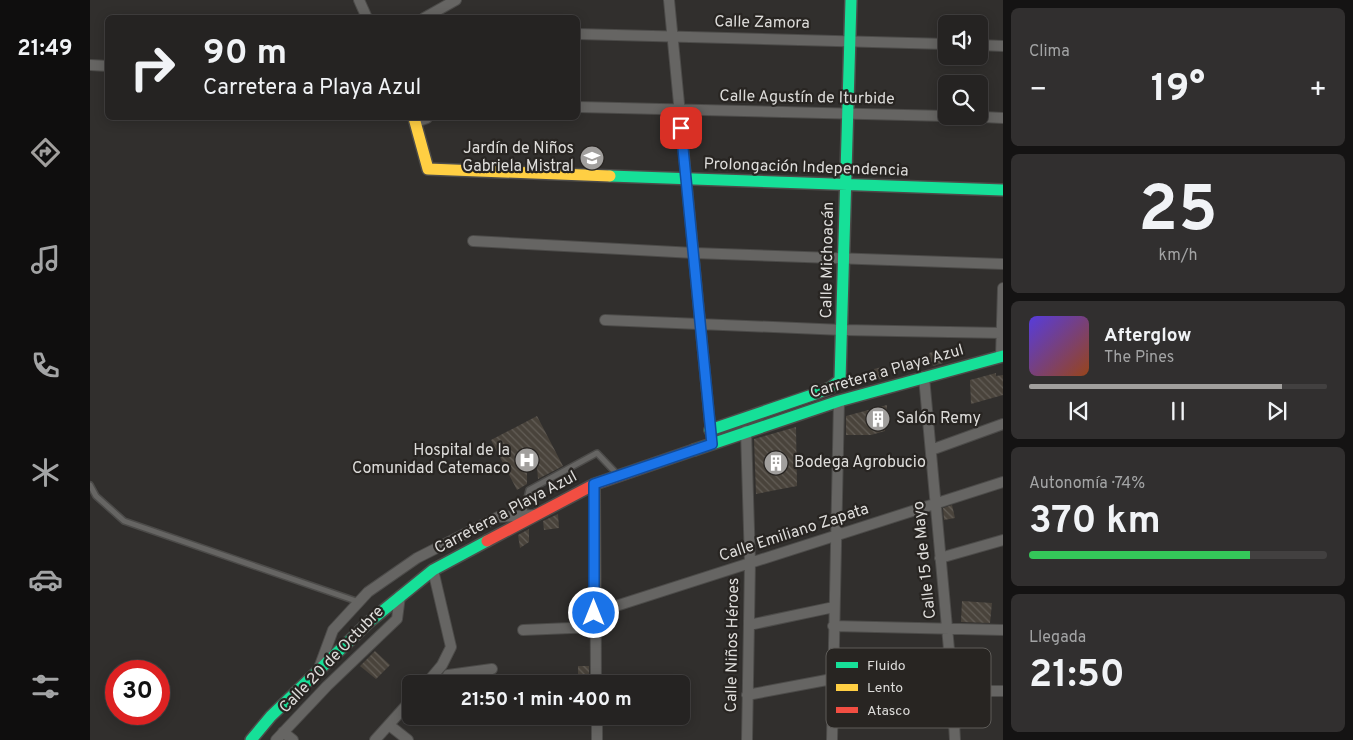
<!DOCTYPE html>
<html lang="es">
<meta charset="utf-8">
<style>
:root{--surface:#252322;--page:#312f2f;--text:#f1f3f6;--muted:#a3a4a5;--line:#424040;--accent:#a19f9d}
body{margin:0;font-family:Overpass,sans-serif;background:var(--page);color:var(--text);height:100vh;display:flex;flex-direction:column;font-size:19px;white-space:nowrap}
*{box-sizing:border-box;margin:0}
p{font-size:16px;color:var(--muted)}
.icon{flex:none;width:28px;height:28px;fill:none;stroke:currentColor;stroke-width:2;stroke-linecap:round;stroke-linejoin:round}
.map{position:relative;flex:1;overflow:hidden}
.panel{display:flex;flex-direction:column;gap:8px;padding:8px;background:#141313;width:350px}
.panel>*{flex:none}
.top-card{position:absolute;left:15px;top:15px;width:475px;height:105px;border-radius:8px;box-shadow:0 2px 12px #0003,0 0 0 1px var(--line);background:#252322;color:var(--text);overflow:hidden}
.tools{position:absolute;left:848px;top:15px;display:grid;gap:10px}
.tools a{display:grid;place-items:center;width:50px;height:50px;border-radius:8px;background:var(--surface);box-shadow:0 2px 12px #0003,0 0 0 1px var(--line);font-size:25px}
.speed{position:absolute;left:15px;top:660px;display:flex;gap:10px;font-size:25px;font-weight:700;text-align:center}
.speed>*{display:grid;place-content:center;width:65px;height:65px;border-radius:50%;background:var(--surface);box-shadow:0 2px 12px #0003,0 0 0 1px var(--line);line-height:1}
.speed .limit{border:8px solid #d22;background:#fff;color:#111}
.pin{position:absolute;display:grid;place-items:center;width:42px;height:42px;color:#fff;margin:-21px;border-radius:10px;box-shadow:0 2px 8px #0006}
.me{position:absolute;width:55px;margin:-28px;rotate:0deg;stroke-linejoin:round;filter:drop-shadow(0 0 4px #0008)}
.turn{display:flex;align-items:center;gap:18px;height:105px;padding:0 15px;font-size:22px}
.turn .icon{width:65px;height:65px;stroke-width:2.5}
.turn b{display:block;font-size:35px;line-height:42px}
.big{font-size:38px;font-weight:700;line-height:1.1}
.panel .tile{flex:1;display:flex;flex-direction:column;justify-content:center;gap:8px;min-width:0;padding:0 18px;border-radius:8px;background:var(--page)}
.panel .dial{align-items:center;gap:0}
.dial b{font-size:65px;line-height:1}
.song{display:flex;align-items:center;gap:15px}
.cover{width:60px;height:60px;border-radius:8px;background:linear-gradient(135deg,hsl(250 70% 55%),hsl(20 70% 35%))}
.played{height:5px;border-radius:2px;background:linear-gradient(90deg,var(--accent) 85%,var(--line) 85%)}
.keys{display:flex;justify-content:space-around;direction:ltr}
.heat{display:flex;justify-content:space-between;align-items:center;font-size:28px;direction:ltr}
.charge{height:8px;border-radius:4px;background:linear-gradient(90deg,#34c759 74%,var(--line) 0)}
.trip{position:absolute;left:312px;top:675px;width:288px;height:50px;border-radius:8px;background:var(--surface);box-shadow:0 2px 12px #0003,0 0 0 1px var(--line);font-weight:700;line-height:50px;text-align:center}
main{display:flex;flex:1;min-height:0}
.tab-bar{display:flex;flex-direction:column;width:90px;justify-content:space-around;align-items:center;background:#0f0e0e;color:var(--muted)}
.tab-bar .icon{width:35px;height:35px}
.tab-bar .on{color:var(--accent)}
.tab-bar b{font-size:22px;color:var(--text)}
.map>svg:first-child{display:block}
.building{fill:url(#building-back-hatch)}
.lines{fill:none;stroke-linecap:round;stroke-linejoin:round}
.lane-casing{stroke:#4c4b49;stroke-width:8}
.street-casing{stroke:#4c4b49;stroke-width:12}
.fast-casing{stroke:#4c4b49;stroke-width:14}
.slow-casing{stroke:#4c4b49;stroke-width:14}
.jam-casing{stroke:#4c4b49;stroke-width:14}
.lane{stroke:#666563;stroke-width:5}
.street{stroke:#666563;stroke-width:10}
.fast{stroke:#16e098;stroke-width:11}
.slow{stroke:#ffcf43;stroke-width:11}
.jam{stroke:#f24e42;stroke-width:11}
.route-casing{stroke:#114b97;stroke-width:12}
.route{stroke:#1a73e8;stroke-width:9}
.labels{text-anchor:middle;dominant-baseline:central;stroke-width:4.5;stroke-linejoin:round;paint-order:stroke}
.street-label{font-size:16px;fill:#dddcda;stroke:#282522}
.poi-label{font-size:16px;fill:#dddcda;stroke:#282522;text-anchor:end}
.key{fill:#282522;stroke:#5e5c59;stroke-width:1}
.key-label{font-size:14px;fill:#dddcda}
</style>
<main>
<nav class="tab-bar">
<b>21:49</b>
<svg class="icon on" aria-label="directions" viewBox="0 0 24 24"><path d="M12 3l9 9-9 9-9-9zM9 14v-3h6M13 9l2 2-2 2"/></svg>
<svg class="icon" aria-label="music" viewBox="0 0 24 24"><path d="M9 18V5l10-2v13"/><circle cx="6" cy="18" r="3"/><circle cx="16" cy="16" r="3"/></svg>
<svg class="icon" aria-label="phone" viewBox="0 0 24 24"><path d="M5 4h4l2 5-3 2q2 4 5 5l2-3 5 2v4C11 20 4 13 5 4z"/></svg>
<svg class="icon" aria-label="climate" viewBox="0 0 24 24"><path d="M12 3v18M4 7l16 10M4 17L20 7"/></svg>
<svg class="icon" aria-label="car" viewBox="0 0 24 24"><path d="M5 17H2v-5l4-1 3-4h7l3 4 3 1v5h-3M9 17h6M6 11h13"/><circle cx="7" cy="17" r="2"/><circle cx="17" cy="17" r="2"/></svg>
<svg class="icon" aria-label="filters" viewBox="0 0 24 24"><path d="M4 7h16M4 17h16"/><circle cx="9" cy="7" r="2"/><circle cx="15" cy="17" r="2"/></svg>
</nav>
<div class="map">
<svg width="913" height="740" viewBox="0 0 913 740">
<defs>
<pattern id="building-back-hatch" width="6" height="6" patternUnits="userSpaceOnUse" patternTransform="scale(1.25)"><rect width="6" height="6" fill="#49433b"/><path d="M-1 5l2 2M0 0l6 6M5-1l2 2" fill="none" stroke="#635e57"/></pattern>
</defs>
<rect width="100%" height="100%" fill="#312f2d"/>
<path class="building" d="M849,350L853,363L843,366L839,353Z
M792,367L794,378L786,380L784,369Z
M906,373V376L913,375V395L881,404L880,380Z
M797,405L795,431L781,435H756V416Z
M447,416L473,466L448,479L447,467L437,468V484L427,490L401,440Z
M706,427L707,486L666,494L664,439Z
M862,505L865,518L854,520L853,508Z
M468,514L469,528L454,530L453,521Z
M439,529V542L430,548L428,535Z
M872,601L902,603L900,623L871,622Z
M285,651L300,665L286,679L270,666Z
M488,666H499V678L488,679Z"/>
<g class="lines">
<defs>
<path id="lane" d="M0,485L6,496L34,521L269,602
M433,515L439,490L507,453L527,474"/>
<path id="street" d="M269,0L277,18
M579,0L621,435
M334,18L366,0
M488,34L856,44
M889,45L913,46
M0,65L18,66
M488,107L856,116
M874,116L913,118
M326,122L337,118
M383,241L604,253L913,264
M515,320L753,330L912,333
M911,357L913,288
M834,377L861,671L865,740
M656,431L660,562L657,740
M841,450L913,424
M505,484L506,684
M850,558L913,540
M504,613L913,482
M659,625L744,607
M743,626L913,630
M433,630L505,627
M229,668L243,630L278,592L327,558L408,517L443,515
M358,675L402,669
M336,684L352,665L361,647L343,570
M657,695L742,679
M742,700L863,691H913
M507,716V740
M299,725L318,740
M193,732L203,740
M186,740L237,686L307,619L310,596
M285,740L321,700
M742,740L749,401"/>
<path id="fast" d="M520,176L913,190
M620,430L725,394L740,388L750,380L761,0
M604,450L749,401L913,356
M161,740L181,716L279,622L343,570L397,541"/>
<path id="slow" d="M324,118L338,169L520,176"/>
<path id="jam" d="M397,541L505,484L604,450"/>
</defs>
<use href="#lane" class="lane-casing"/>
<use href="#street" class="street-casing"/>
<use href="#fast" class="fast-casing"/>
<use href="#slow" class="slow-casing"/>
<use href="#jam" class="jam-casing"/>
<use href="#lane" class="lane"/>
<use href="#street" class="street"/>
<use href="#fast" class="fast"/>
<use href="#slow" class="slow"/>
<use href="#jam" class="jam"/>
</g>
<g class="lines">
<defs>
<path id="route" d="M504,613V484L622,444L591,128"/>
</defs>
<use href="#route" class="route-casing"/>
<use href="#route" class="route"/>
</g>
<defs>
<symbol id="school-disc" viewBox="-11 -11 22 22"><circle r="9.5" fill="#a19f9d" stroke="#282522"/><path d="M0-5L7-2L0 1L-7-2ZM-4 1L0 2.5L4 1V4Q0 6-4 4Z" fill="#fff"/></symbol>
<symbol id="building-disc" viewBox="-11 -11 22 22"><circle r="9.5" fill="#a19f9d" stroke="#282522"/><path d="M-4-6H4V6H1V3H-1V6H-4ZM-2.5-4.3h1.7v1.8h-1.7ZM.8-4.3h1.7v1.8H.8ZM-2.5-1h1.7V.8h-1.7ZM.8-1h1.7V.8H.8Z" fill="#fff"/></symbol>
<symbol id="hospital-disc" viewBox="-11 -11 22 22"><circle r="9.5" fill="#a19f9d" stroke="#282522"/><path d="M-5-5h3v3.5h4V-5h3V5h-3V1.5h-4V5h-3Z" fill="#fff"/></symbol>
</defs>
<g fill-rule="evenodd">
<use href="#school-disc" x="488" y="144" width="28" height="28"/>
<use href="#building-disc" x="774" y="405" width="28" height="28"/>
<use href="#hospital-disc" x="423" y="446" width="28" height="28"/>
<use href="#building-disc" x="672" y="449" width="28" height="28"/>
</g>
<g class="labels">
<g class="street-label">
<text transform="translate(672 23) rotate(1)">Calle Zamora</text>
<text transform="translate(717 98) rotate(1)">Calle Agustín de Iturbide</text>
<text transform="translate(716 168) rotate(2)">Prolongación Independencia</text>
<text transform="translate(738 260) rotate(-89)">Calle Michoacán</text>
<text transform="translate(797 372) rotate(-16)">Carretera a Playa Azul</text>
<text transform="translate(416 513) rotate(-28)">Carretera a Playa Azul</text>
<text transform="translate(704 533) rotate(-18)">Calle Emiliano Zapata</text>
<text transform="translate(835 560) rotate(-96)">Calle 15 de Mayo</text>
<text transform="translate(643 645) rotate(-89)">Calle Niños Héroes</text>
<text transform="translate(242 660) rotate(-46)">Calle 20 de Octubre</text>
</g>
<g class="poi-label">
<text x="484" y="149">Jardín de Niños<tspan x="484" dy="18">Gabriela Mistral</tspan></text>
<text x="806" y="419" text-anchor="start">Salón Remy</text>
<text x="420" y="451">Hospital de la<tspan x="420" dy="18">Comunidad Catemaco</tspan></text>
<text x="704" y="463" text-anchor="start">Bodega Agrobucio</text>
</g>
</g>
<rect x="736" y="648" width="165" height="80" rx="8" class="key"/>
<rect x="746" y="662" width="22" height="6" fill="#16e098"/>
<rect x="746" y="684" width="22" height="7" fill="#ffcf43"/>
<rect x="746" y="707" width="22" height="6" fill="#f24e42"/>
<g class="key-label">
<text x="777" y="670">Fluido</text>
<text x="777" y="692">Lento</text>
<text x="777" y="715">Atasco</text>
</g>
</svg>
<div class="tools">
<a><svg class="icon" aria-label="sound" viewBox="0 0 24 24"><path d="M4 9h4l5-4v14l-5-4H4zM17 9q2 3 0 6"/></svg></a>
<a><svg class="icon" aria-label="search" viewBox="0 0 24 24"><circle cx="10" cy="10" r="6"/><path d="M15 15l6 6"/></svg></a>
</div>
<div class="speed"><div class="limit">30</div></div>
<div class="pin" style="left:591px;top:128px;background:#d93025"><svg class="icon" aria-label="arrive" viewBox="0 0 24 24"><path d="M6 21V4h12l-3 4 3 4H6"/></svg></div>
<svg class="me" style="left:504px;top:613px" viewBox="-20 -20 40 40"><circle r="17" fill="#1a73e8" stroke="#fff" stroke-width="3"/><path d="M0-11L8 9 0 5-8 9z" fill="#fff"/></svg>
<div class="trip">21:50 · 1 min · 400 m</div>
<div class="top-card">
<div class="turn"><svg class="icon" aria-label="right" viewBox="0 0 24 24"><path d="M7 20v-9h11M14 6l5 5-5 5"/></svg><div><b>90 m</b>Carretera a Playa Azul</div></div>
</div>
</div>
<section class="panel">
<div class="tile"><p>Clima</p>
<div class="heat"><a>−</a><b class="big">19°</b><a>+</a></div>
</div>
<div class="tile dial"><b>25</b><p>km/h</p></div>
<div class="tile">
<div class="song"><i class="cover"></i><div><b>Afterglow</b><p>The Pines</p></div></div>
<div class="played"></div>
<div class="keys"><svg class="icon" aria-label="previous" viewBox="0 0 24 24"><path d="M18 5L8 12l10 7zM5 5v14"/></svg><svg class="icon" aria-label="pause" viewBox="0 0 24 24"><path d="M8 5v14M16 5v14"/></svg><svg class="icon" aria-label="next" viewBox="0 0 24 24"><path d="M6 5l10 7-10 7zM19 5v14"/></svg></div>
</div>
<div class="tile"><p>Autonomía · 74%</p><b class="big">370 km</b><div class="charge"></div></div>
<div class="tile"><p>Llegada</p><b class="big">21:50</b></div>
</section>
</main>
